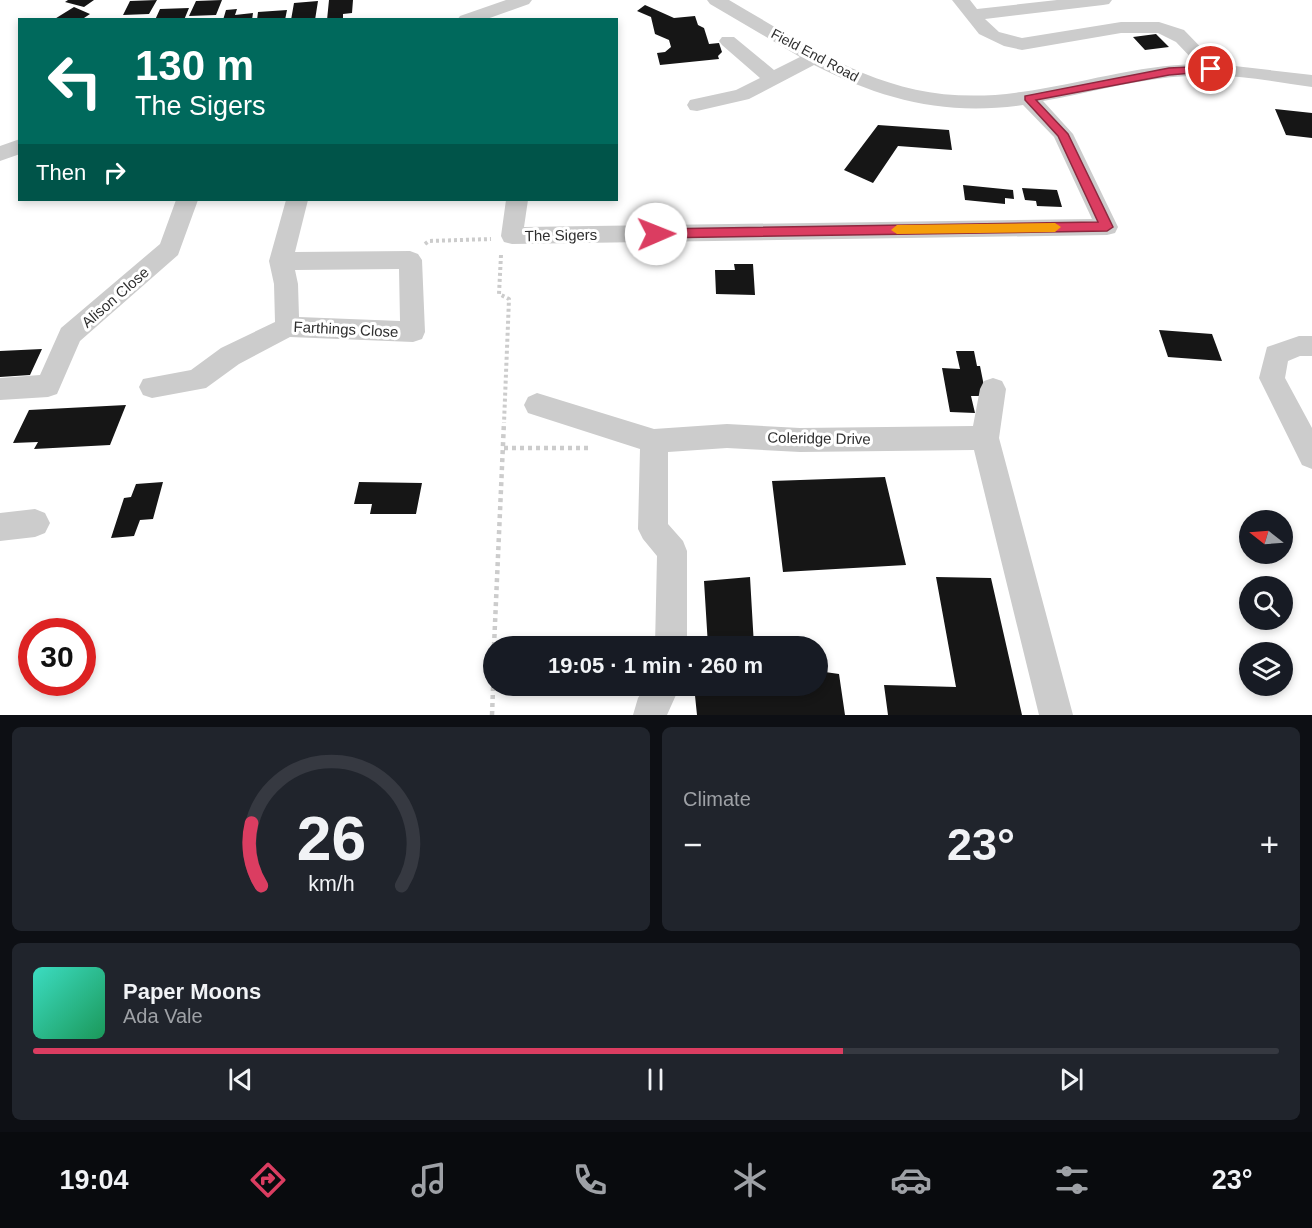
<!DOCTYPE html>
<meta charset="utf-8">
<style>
:root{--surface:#171b24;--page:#20242c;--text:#f1f3f6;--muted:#9ea1a6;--line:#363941;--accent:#db3d61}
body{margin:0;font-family:Arial,sans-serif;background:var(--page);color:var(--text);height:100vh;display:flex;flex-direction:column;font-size:22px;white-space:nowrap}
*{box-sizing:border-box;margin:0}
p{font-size:20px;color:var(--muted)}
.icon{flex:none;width:33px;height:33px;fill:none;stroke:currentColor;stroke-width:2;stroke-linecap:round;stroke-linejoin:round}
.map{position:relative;height:715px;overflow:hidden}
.sheet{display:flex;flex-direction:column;gap:12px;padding:12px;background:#0d0f14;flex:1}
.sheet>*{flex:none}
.guide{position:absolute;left:18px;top:18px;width:600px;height:183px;border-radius:0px;box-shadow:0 3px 9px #0003;background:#00695c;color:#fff;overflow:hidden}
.needle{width:39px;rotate:287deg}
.buttons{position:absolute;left:1239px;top:510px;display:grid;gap:12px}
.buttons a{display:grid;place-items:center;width:54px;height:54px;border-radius:50%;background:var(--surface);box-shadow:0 3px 9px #0003;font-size:30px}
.speed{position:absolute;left:18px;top:618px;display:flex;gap:12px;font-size:30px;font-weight:700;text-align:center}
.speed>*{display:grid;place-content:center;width:78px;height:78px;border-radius:50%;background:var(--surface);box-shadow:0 3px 9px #0003;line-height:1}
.speed .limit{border:9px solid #d22;background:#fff;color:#111}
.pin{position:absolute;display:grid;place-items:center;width:51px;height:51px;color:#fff;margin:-26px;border:3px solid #fff;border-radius:50%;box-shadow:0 2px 6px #0007}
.me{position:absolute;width:66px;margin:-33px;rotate:89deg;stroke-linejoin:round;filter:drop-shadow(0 0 4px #0008)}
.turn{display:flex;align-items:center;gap:21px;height:126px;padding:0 18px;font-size:27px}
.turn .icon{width:78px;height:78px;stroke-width:2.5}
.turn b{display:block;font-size:42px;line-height:51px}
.then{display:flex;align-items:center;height:57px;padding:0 18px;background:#0003;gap:12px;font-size:22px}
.big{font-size:45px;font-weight:800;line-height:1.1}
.sheet .widget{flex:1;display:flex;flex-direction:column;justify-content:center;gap:9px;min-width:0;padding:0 21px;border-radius:9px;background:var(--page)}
.sheet .dial{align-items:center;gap:0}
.dial svg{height:156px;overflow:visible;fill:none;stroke:var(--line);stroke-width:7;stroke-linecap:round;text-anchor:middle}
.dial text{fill:var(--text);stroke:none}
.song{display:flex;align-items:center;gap:18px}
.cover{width:72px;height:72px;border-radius:9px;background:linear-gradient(135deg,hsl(170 70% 55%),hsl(150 70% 35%))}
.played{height:6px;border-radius:3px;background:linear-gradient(90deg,var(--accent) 65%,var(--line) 65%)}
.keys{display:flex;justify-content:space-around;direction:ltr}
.heat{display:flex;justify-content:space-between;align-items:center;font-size:33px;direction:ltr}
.sheet .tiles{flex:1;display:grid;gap:12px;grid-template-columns:1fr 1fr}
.widget:last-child{grid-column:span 2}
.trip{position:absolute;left:483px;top:636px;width:345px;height:60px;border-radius:30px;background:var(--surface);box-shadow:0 3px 9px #0003;font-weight:800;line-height:60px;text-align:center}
.dock{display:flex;height:96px;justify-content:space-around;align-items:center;background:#090b0e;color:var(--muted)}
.dock .icon{width:42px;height:42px}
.dock .active{color:var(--accent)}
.dock b{font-size:27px;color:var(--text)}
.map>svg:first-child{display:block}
.building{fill:#161616}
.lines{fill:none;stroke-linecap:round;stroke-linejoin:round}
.path-far1{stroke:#ccc;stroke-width:4;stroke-dasharray:3 3;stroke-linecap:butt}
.path{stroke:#ccc;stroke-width:4.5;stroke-dasharray:4 4;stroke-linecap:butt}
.minor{fill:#ccc;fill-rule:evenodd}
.route{fill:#db3d61;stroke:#8e283f;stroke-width:1.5}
.slow{fill:#f59e0b}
.labels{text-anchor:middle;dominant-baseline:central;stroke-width:6;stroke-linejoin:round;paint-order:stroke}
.far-street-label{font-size:14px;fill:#2f2f2f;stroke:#fff}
.street-label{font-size:15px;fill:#2f2f2f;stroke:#fff}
</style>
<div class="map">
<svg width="1312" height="715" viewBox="0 0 1312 715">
<rect width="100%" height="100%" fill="#fff"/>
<path class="building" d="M68,0H94L84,7L65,2Z
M157,0L149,14L123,15L130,1Z
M222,0L216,15L189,16L196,1Z
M329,0H353L352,13L343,14V20H327Z
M318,1L315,20H291L294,3Z
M645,5L674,18L695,16L698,25L704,28L709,44L719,43L722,52L718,56L719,59L660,65L657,53L665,52L671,47L669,40L655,34L651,17L637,11Z
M74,7L90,14L81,20H53Z
M189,8L184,20H155L160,9Z
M237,9L235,15L253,13L252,20H223L226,10Z
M287,10L285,20H257L258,12Z
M1156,34L1169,47L1145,50L1133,37Z
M1275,109L1312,113V138L1286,135Z
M878,125L949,130L952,150L898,146L873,183L844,170Z
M963,185L1013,190L1014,199L1005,198V204L965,200Z
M1022,188L1057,190L1062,207L1037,206L1036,201L1025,200Z
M734,264H753L755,295L716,294L715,270H735Z
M1159,330L1212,334L1222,361L1168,357Z
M42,349L30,375L0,377V351Z
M956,351H974L977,366H980L986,396H971L975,413L950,412L942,368L960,369Z
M126,405L110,445L34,449L38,442L13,443L29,410Z
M885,477L906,565L783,572L772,481Z
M163,482L153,519L140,520L134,536L111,538L124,498L131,497L136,484Z
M359,482L422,483L416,514H370L372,504H354Z
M750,577L754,646H708L704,581Z
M936,577L991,578L1022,715H888L884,685L956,687Z
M818,671L839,674L845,715H697L694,686H818Z
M559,686H637V695H574V688L559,689Z"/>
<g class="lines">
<path class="path-far1" d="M425,244L429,241L491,239
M501,255L499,294L509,299L504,423"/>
<path class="path" d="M504,448H588
M494,646L504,422
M492,715L494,664"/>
<path class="minor" d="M506,0H532L529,4L484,20H457L460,16Z
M707,0H729C829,58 899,110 1021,92C1080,84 1137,65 1197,64L1176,42L1158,33H1121L1022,50L1004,46L979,34L952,0H970L977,9L1057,0H1112L1109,4L1103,5L985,19L999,32L1022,38L1121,22H1159L1184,30L1217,64L1312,75V87C1271,81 1230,73 1188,76C1139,78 1091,93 1043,101L1073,134L1118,227L1115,233L1107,235L512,244L504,242L501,236L506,200H528L524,227L1092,219L1054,137L1023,105C945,116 883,100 814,65L749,99L697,111L690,110L687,105L690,100L736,90L760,78L722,45L719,41L722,37H734L774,70L800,57L710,4Z
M20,139V154L0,161V146Z
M176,200H198L178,255L80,341L57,394L48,397L0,400V378L40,375L61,328L160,244Z
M286,200H308L295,252L410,251L418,254L422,260L425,332L422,339L413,342L290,337L239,364L206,388L152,398L143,395L139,387L143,379L191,370L221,348L275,322L274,284L269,261ZM399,269L400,321L299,317L298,284L295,270Z
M1299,336H1312V356H1300L1288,361L1285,378L1312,428V469L1302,465L1259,378L1267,347Z
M993,378L1002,381L1006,389L999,438L1073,715H1039L974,450L800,452L727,448L668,452V524L683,541L687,551V646H655L657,556L643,539L638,529L640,449L528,413L524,405L528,397L537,393L654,429L727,424L800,428L973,426L980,389L984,381Z
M35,509L45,513L50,523L45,533L35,537L0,541V513Z
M646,686H680L667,715H633L638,698Z"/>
</g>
<path class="route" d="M1211,66L1216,69L1215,71L1169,75L1036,100L1068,134L1113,227L1107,231L656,238L650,234L656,229L1098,222L1058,136L1025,100V96L1169,68Z"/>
<path class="slow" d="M1055,223L1061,227L1055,232L897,234L891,230L897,225Z"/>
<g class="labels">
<g class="far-street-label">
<text transform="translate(815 55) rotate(28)">Field End Road</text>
</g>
<g class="street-label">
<text transform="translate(561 235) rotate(-1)">The Sigers</text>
<text transform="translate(115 297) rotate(-41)">Alison Close</text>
<text transform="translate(346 329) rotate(3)">Farthings Close</text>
<text transform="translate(819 438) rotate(1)">Coleridge Drive</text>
</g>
</g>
</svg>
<div class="buttons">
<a><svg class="needle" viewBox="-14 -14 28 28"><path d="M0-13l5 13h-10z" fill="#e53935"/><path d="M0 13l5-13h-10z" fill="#9ea1a6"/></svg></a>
<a><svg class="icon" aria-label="search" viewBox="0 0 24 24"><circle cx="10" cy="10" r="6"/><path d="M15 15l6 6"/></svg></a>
<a><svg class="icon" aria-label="layers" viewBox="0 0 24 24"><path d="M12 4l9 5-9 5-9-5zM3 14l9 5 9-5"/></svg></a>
</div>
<div class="speed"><div class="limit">30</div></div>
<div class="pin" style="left:1211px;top:69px;background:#d93025"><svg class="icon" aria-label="arrive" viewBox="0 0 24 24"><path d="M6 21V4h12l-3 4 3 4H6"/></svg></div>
<svg class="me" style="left:656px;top:234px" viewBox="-20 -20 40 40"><circle r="19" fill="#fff"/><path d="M0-13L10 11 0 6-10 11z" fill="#db3d61"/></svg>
<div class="trip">19:05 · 1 min · 260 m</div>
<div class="guide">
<div class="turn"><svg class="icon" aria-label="left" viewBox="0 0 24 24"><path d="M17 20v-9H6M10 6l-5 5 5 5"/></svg><div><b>130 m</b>The Sigers</div></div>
<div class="then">Then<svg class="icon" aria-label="right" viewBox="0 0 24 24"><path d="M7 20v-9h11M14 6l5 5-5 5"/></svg></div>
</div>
</div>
<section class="sheet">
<div class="tiles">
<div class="widget dial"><svg viewBox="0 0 100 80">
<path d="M14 69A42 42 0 1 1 86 69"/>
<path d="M14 69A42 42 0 0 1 9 37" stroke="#db3d61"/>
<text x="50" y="56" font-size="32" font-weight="700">26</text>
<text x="50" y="72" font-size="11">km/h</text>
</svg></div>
<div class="widget"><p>Climate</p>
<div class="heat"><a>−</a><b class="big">23°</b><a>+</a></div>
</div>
<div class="widget">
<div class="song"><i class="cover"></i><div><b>Paper Moons</b><p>Ada Vale</p></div></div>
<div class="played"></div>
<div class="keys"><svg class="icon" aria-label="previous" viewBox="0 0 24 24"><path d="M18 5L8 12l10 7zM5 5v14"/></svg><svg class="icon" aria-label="pause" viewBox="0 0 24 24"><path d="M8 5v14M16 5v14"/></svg><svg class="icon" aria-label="next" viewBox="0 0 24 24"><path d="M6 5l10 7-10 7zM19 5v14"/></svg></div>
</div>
</div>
</section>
<nav class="dock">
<b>19:04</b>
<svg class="icon active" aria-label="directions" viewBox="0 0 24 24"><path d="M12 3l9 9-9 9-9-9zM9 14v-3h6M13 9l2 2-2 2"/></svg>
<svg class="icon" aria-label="music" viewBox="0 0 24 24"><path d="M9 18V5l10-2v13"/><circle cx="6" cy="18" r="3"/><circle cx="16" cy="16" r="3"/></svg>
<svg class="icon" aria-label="phone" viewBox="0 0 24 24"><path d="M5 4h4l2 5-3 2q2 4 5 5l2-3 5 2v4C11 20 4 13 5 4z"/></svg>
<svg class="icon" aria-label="climate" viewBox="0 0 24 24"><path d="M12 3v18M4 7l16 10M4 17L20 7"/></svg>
<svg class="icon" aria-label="car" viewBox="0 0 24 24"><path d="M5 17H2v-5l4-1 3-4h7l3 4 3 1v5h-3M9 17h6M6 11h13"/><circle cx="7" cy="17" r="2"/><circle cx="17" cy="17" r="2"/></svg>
<svg class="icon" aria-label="filters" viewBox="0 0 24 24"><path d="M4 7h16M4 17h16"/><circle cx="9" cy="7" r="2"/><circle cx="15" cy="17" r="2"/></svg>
<b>23°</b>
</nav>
